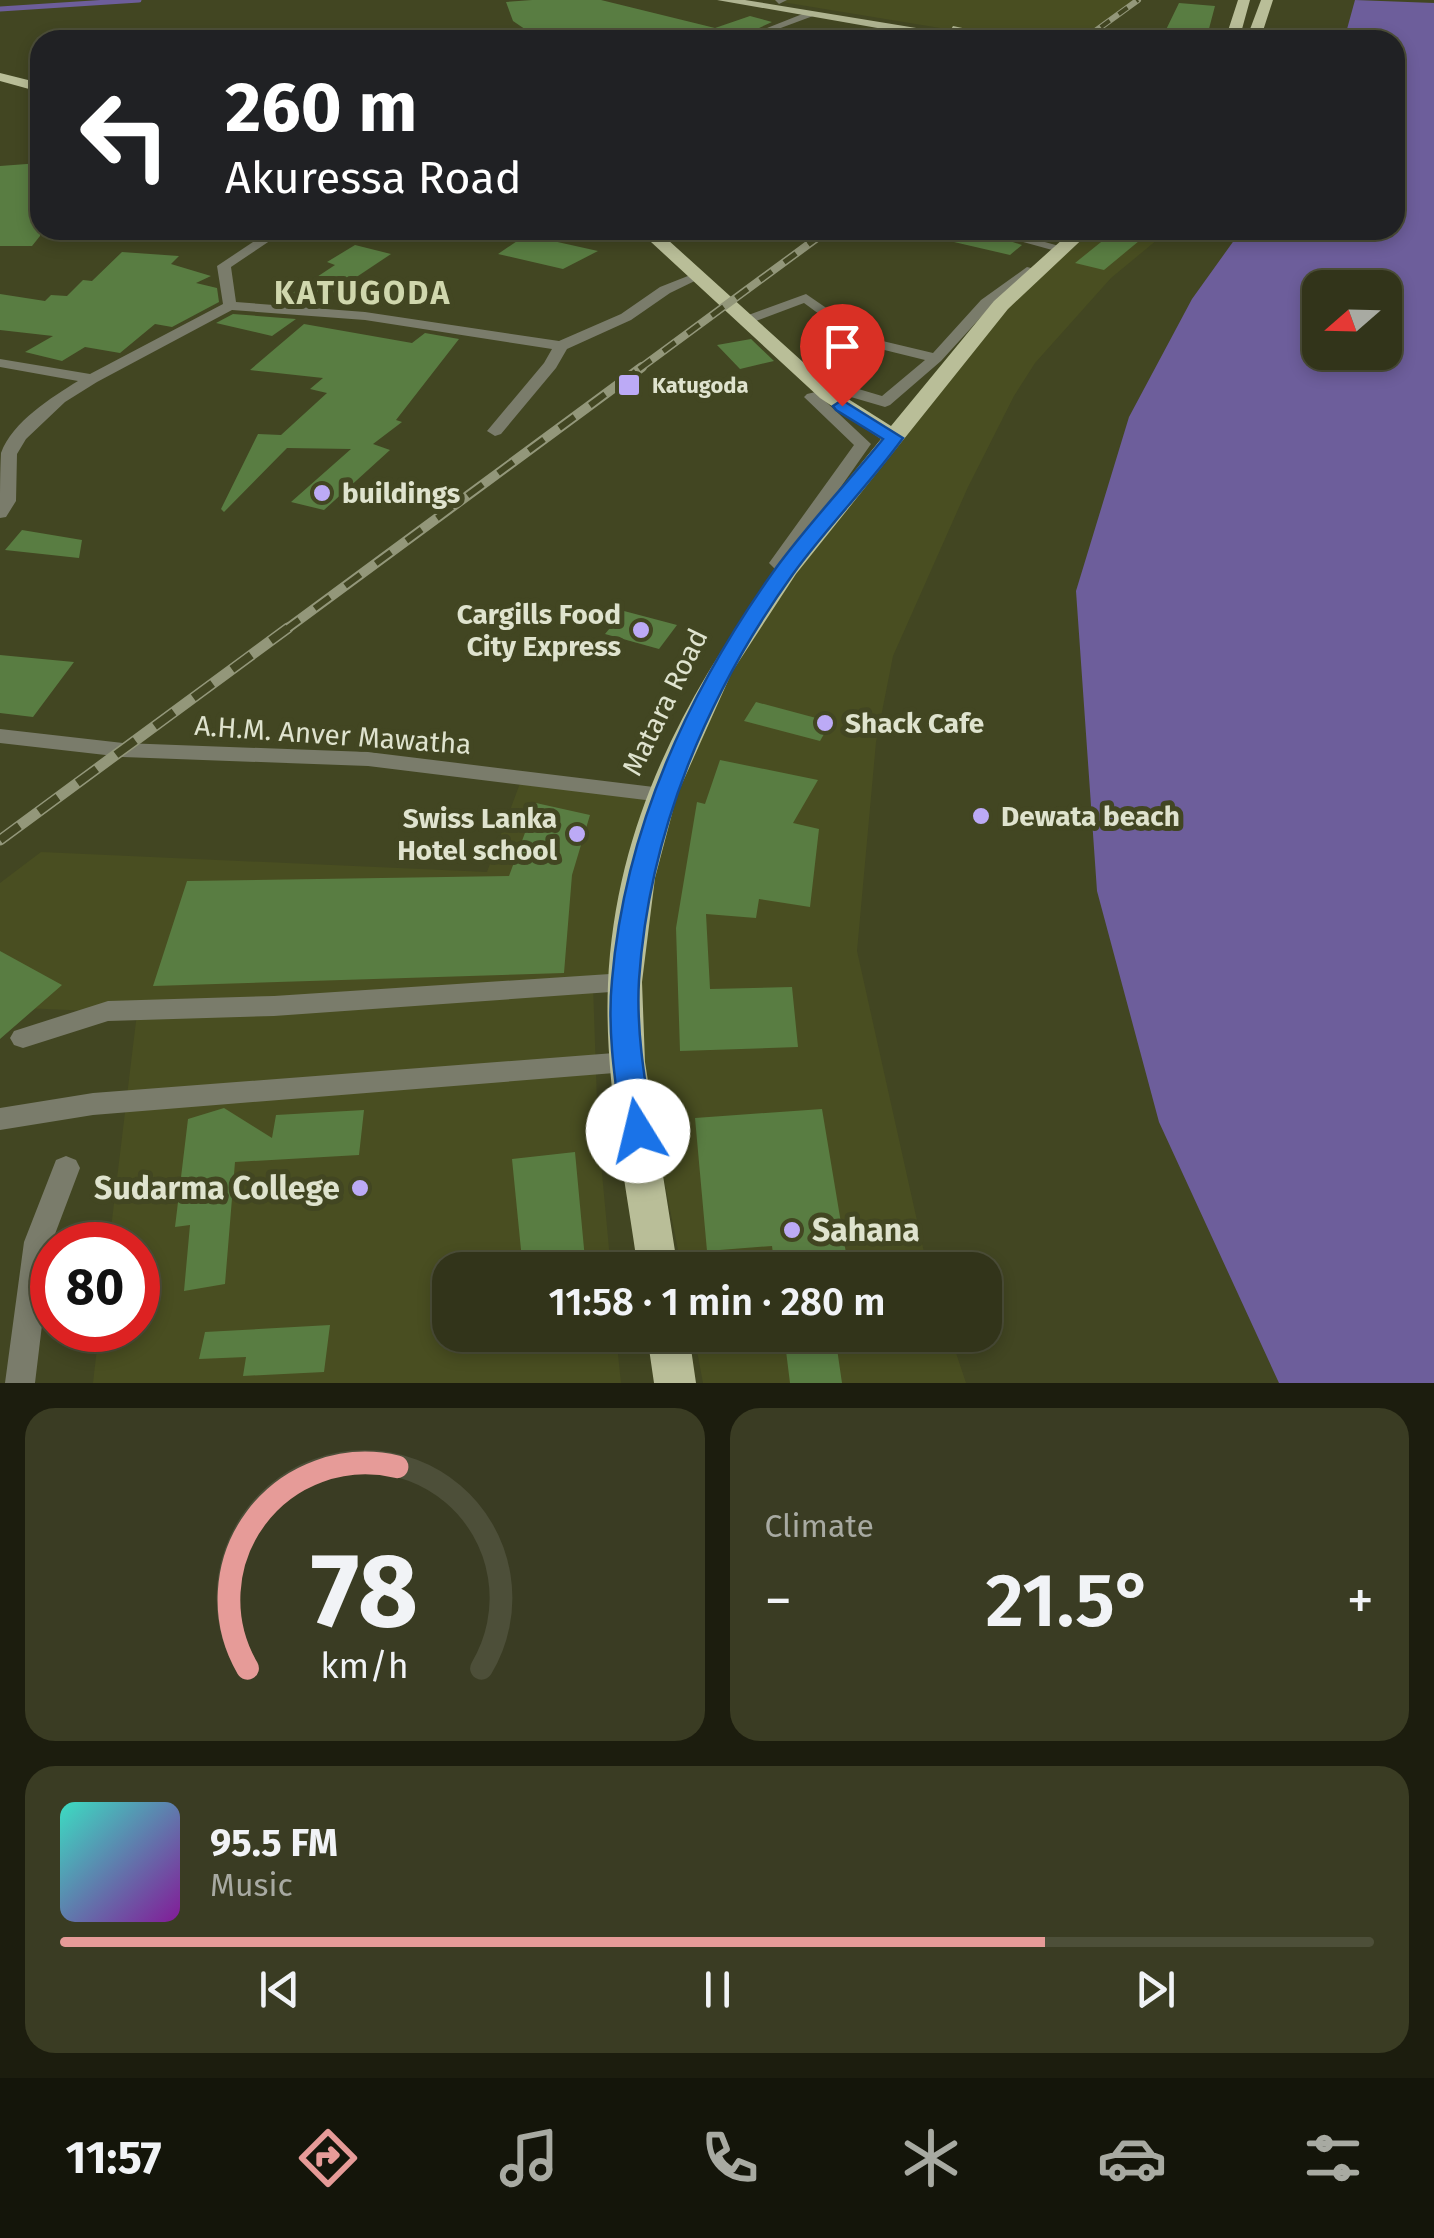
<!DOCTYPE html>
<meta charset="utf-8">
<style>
:root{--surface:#32341a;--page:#3a3c23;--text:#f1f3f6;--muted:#a8aaa2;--line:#4d4f39;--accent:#e69b98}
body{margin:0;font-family:"Fira Sans",sans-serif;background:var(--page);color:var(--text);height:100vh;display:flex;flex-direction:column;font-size:38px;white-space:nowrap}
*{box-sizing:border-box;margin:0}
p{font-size:32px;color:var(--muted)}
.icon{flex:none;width:55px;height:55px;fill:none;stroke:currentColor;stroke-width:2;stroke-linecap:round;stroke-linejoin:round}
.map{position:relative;height:1383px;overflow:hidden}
.details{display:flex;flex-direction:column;gap:25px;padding:25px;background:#1c1d0e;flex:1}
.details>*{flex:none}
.hud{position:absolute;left:30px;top:30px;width:1375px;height:210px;border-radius:30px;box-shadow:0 5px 15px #0003,0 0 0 2px var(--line);background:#202124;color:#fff;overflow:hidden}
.needle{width:65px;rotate:250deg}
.buttons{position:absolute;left:1302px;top:270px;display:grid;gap:20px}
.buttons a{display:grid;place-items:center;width:100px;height:100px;border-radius:20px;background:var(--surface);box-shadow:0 5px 15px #0003,0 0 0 2px var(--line);font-size:50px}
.speed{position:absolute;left:30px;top:1222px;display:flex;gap:20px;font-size:50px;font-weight:700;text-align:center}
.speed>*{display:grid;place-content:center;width:130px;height:130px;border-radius:50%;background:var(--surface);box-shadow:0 5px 15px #0003,0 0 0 2px var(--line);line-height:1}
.speed .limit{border:15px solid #d22;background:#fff;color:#111}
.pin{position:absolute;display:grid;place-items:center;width:85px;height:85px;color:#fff;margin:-102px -42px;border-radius:50% 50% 50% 0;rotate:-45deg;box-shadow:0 0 10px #0007}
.pin .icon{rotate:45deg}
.me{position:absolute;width:110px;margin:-55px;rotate:351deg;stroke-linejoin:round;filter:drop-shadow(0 0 8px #0008)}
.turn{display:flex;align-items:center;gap:35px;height:210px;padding:0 30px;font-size:45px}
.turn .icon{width:130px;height:130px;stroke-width:2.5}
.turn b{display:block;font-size:70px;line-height:85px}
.big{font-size:75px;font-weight:600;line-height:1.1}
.details .card{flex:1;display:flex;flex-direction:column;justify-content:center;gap:15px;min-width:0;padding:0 35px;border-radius:30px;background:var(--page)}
.details .dial{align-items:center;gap:0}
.dial svg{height:260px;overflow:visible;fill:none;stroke:var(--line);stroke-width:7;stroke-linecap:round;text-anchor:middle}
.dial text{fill:var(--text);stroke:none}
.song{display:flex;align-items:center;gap:30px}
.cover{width:120px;height:120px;border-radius:15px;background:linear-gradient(135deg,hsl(170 70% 55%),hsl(290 70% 35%))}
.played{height:10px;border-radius:5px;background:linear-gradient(90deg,var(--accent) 75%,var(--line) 75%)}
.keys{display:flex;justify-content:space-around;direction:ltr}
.heat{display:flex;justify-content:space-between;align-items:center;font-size:55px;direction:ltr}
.details .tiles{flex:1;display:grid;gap:25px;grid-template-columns:1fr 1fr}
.card:last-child{grid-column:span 2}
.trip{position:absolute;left:432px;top:1252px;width:570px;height:100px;border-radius:30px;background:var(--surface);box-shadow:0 5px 15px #0003,0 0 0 2px var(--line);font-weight:600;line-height:100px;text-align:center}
.tabs{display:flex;height:160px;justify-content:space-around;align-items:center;background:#14150a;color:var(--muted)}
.tabs .icon{width:70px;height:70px}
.tabs .selected{color:var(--accent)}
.tabs b{font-size:45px;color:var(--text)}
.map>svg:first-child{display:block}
.built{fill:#494e21}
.water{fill:#6d5e9b;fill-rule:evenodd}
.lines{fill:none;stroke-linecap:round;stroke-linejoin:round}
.stream{stroke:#6d5e9b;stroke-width:5}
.building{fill:#597d42}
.service{fill:#7a7c6b;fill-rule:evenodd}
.minor{fill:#7a7c6b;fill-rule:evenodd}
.primary{fill:#afb491;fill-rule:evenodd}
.trunk{fill:#b9be98;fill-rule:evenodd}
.rail-far3-casing{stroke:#93977a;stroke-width:6}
.rail-far2-casing{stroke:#93977a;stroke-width:8}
.rail-far1-casing{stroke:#93977a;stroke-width:10}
.rail-casing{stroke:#93977a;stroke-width:11}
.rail-far3{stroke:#424622;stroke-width:4;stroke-dasharray:11;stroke-linecap:butt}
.rail-far2{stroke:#424622;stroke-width:5;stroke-dasharray:15;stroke-linecap:butt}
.rail-far1{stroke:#424622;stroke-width:6;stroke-dasharray:19;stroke-linecap:butt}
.rail{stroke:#424622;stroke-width:8;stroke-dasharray:24;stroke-linecap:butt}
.route{fill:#1a73e8;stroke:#114b97;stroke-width:2.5}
.poi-dot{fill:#bcaaf6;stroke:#424622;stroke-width:4}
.labels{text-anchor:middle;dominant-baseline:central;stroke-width:10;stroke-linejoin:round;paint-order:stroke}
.far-poi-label{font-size:22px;font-weight:bold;fill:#dfe3ce;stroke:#424622;text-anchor:start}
.poi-label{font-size:28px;font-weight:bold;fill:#dfe3ce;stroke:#424622;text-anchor:start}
.street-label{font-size:28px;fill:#dfe3ce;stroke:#424622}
.far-district-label{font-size:32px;font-weight:bold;letter-spacing:2.5px;fill:#d0d7ad;stroke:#424622}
.near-poi-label{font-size:32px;font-weight:bold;fill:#dfe3ce;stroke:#424622;text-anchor:end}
</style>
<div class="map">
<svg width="1434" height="1383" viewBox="0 0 1434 1383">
<rect width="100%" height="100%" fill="#424622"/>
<path class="built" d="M770,0H1138L1083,40H1013Z
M1083,230H1169L1111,278L1035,363L1014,396L968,487L893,656L876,742L857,951L928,1270H682L625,982L593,985L598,1130L611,1270H450V1335H616L621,1383H93L99,1330H138V1245H109L137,1013L0,1007V883L41,852L487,872L522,778L662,795L718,672L945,370Z
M694,1335H950L966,1383H703Z"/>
<path class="water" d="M1355,0L1434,3V1383H1279L1159,1122L1097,891L1076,591L1129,417L1192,299L1235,239L1238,230H1395V40H1344ZM1320,288H1385V352H1320Z"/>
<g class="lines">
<path class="stream" d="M0,9L139,0"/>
</g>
<path class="building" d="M532,0H601L715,28L750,16L772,22L733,40H601L577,31L541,40L513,21L506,2Z
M1179,3L1215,6L1206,40H1161Z
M40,163V236L32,246H0V166Z
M942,230H976L1022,245L1010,255L941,239Z
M1111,234L1139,241L1104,270L1075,263Z
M526,235L598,251L563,269L498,254Z
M355,245L391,254L316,304L279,302L335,265L327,262Z
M122,252L179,256L171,264L211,276L196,283L217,288L219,302L172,327L155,324L120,353L85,347L62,361L25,352L53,336L0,330V294L45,301L51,295L67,296L83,280L92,281Z
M233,314L296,319L272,336L216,323Z
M304,324L412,343L425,333L459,339L396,420L402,422L373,444L390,450L324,510L291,502L351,449L287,448L224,512L221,509L258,434L281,435L327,393L310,389L323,378L250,370Z
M751,339L774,361L740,369L717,345Z
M22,530L82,540L79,558L5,550Z
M624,611L677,625L659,649L605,634Z
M0,655L74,662L33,717L0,713Z
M756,702L831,722L820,741L744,721Z
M720,760L818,780L793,823L819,829L810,907L759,899L756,918L706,914L710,989L792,987L798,1047L680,1051L676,928L697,802L705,804Z
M536,803L590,815L572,875L564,973L153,986L187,881L509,876Z
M0,951L62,985L0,1039Z
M224,1108L272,1138L276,1115L364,1110L359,1155L235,1162L225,1284L184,1291L190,1225L175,1227L188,1119Z
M822,1109L847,1259L825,1261L826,1270H775L772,1246L707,1251L695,1118Z
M575,1152L586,1270H523L512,1159Z
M330,1325L324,1372L243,1376L246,1357L199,1359L205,1332Z
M784,1335H835L842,1383H790Z"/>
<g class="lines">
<path class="service" d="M209,230H227L268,241L263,244Z"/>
<path class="minor" d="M775,0H787L779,4Z
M810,11L813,16L778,29L807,40C794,40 784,35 772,34C761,33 749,40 737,40Z
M444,35L452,40H440Z
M271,230H286L231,267L236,302L365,312L559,341L621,314L660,287L698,272L705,276L670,293L631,320L567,349L556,368L501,434L495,436L487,431L544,363L552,349L365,320L232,310L97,382L65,402L26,439L17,454L16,501L6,517L0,518C0,499 0,471 1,453C12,422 52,397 78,381L0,367V359L90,374L223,304L217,266Z
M980,230H1002L1070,249L1063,253Z
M1027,267L1039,270L991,306L941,361L890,405L885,407L844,395L823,399L871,444L788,562L795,570L792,574H780L769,563L854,445L804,397L807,394L845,385L882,396L925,360L860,344L804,303L748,324L741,320L743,317L806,294L870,338L933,353L981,300Z
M0,729L123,743L368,752L662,788L670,790L673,795L670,800L662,802L368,766L123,757L0,743Z
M625,973L634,975L637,982L634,989L625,991L274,1016L108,1021L23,1048L14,1045L10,1038L14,1031L108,1001L274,996Z
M627,1052L636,1055L640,1062L636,1069L627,1072L93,1115L0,1130V1108L93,1093Z
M66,1156L76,1160L80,1168L52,1242L35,1383H5L24,1242L56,1160Z"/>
<path class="primary" d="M717,0H745L959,35L949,33L953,26L1019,40L970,36L975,40H946Z"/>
<path class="trunk" d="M1238,0H1250L1239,40H1225Z
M1261,0H1273L1260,40H1246Z
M0,73L40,83V92L0,81Z
M638,230H657L834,390L891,426L994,301L1073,230H1092L1008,309L796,574L732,672L677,795L655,878L642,982L645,1062L678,1270H638C625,1176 604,1079 608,984C618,763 747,602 881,439L820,398Z
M647,1335H689L696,1383H654Z"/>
<defs>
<path id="rail-far3" d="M1083,40L1138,0"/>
<path id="rail-far2" d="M639,369L828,230"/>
<path id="rail-far1" d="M284,631L642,367"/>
<path id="rail" d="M0,840L288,628"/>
</defs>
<use href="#rail-far3" class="rail-far3-casing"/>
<use href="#rail-far2" class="rail-far2-casing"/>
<use href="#rail-far1" class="rail-far1-casing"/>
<use href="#rail" class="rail-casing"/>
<use href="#rail-far3" class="rail-far3"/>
<use href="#rail-far2" class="rail-far2"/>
<use href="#rail-far1" class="rail-far1"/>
<use href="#rail" class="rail"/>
</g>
<path class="route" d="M842,400L903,438C869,485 827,527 793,574C707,694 649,832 639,980C636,1031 645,1082 653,1131L648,1140L638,1144L627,1140L622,1131C615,1081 607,1030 612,980C625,827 688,691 776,568C809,523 848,482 883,439L836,410L833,406Z"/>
<g class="poi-dot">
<rect x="617" y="373" width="24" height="24" rx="5"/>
<circle cx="322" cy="493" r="10"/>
<circle cx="641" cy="630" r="10"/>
<circle cx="825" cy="723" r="10"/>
<circle cx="981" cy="816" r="10"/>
<circle cx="577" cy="834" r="10"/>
<circle cx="360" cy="1188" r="10"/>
<circle cx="792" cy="1230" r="10"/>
</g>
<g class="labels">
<g class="far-poi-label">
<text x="652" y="385">Katugoda</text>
</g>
<g class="poi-label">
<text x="342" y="493">buildings</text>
<text x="621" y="614" text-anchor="end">Cargills Food<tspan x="621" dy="32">City Express</tspan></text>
<text x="845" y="723">Shack Cafe</text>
<text x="1001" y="816">Dewata beach</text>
<text x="557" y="818" text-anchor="end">Swiss Lanka<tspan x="557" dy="32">Hotel school</tspan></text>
</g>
<g class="street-label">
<text transform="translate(665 702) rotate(-64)">Matara Road</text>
<text transform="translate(333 735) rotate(4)">A.H.M. Anver Mawatha</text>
</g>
<g class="far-district-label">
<text x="363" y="293">KATUGODA</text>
</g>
<g class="near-poi-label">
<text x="340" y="1188">Sudarma College</text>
<text x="812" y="1230" text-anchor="start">Sahana</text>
</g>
</g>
</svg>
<div class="buttons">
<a><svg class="needle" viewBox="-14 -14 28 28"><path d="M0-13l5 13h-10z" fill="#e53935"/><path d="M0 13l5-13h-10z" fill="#a8aaa2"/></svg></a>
</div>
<div class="speed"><div class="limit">80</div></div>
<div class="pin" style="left:842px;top:406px;background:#d93025"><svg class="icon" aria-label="arrive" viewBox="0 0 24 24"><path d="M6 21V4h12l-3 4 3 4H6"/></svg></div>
<svg class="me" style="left:638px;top:1131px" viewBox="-20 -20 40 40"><circle r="19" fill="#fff"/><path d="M0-13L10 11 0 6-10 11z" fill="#1a73e8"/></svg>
<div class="trip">11:58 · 1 min · 280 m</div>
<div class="hud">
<div class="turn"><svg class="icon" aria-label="left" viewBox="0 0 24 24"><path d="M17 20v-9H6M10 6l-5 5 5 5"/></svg><div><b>260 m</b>Akuressa Road</div></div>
</div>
</div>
<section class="details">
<div class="tiles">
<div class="card dial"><svg viewBox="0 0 100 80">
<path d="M14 69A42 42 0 1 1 86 69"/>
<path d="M14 69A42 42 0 0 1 60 7" stroke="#e69b98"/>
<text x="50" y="56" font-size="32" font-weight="700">78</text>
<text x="50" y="72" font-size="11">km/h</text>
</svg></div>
<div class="card"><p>Climate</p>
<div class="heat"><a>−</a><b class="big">21.5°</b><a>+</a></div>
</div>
<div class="card">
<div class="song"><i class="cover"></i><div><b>95.5 FM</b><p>Music</p></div></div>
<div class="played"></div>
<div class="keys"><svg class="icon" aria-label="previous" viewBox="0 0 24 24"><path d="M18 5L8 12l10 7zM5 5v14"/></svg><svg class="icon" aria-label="pause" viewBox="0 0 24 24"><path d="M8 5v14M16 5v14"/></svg><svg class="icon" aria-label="next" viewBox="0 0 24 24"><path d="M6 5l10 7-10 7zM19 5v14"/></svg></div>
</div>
</div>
</section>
<nav class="tabs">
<b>11:57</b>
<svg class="icon selected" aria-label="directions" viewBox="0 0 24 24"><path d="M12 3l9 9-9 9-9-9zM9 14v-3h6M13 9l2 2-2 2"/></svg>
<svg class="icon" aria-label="music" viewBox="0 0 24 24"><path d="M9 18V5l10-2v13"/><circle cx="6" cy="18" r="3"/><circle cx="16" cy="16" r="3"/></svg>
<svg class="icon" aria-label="phone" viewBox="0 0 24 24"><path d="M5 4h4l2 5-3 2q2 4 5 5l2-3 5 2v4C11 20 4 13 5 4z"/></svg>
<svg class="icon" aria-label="climate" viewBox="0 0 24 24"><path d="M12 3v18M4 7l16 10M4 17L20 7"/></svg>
<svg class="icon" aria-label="car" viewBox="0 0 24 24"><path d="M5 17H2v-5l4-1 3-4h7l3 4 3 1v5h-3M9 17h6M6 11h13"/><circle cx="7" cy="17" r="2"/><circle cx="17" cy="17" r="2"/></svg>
<svg class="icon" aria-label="filters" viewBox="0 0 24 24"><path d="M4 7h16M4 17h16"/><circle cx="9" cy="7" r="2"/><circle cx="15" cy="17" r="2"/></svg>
</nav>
